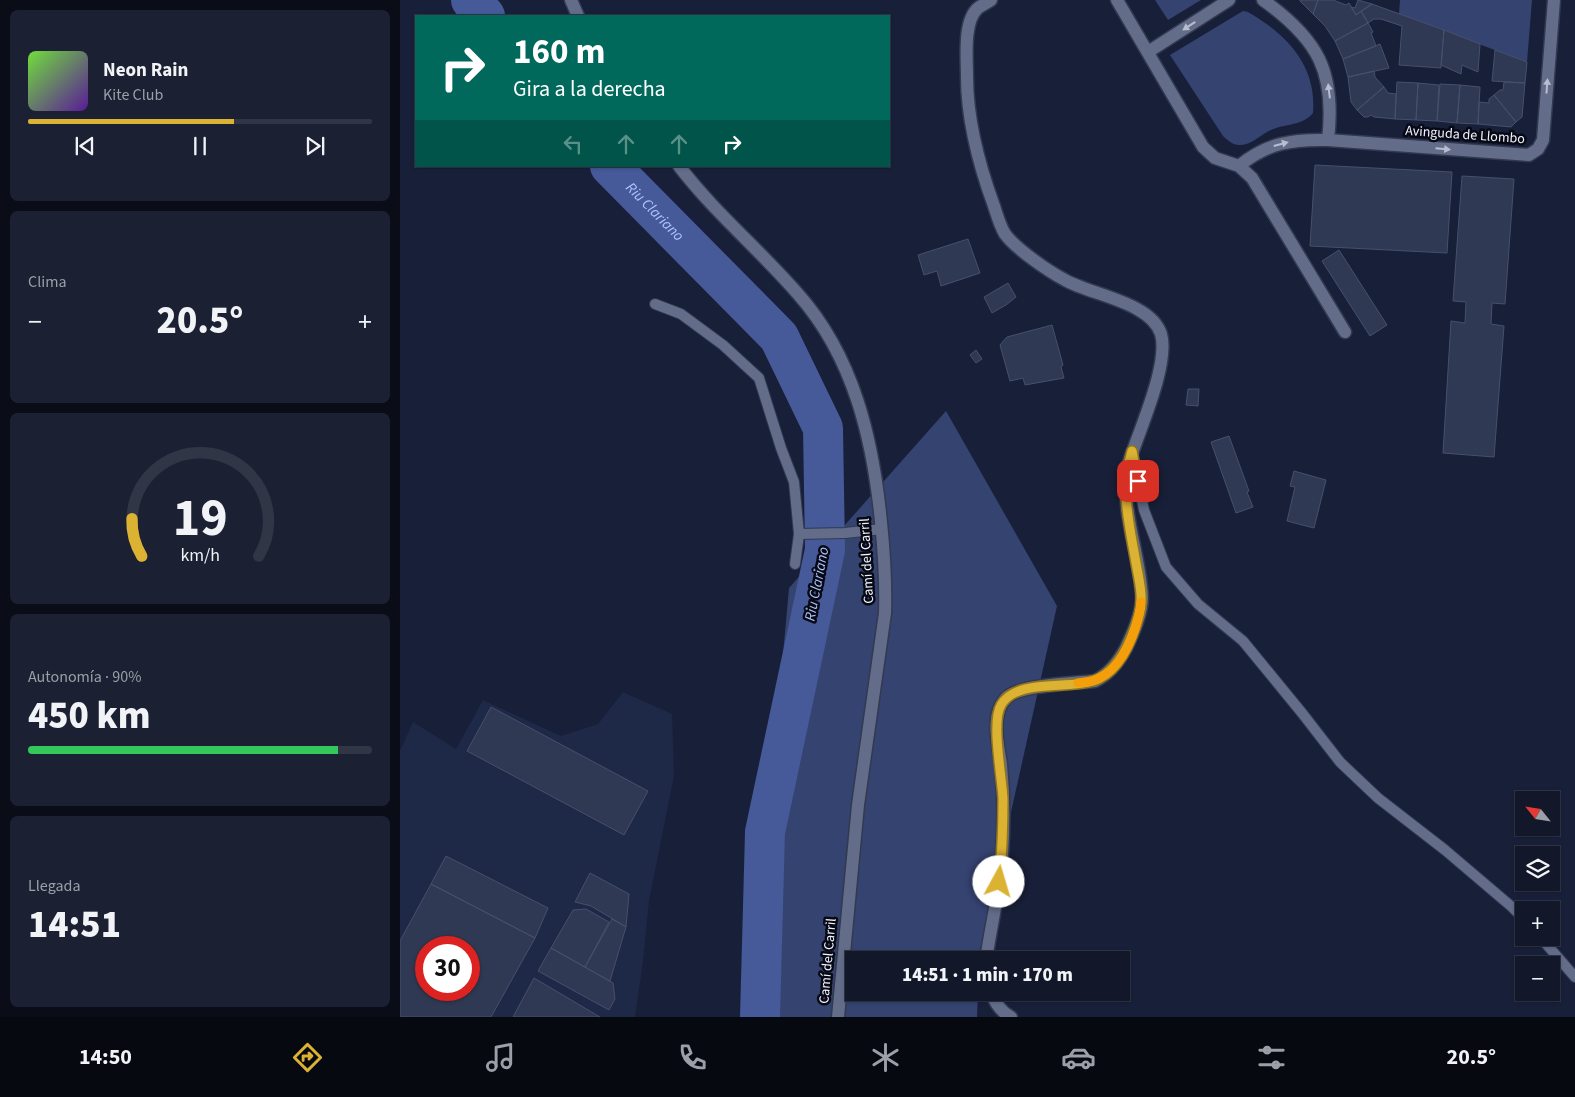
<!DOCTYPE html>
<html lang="es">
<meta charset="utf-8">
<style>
:root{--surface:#12172a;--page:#1b2032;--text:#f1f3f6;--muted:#9c9fa8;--line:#313647;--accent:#dcb233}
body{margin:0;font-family:"Source Sans 3",sans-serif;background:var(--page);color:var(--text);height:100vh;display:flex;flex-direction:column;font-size:19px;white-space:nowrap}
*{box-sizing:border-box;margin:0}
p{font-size:16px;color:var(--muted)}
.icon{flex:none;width:28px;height:28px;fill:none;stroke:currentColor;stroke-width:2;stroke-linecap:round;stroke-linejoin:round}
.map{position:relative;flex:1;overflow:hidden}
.side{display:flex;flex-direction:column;gap:10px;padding:10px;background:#0a0d17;width:400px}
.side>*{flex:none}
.guide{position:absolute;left:15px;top:15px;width:475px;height:152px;border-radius:0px;box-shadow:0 1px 4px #0004,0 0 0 1px var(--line);background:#00695c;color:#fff;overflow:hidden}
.needle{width:32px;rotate:300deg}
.buttons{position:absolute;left:1115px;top:791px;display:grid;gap:10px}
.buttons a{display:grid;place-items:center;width:45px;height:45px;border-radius:0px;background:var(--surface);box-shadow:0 1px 4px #0004,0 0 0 1px var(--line);font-size:25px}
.speed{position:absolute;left:15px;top:936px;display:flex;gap:10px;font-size:25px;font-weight:700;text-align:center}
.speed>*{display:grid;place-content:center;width:65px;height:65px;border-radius:50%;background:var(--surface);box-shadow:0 1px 4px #0004,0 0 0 1px var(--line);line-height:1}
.speed .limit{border:8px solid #d22;background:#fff;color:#111}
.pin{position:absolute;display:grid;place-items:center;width:42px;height:42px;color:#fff;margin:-21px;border-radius:10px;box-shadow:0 2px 8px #0006}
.me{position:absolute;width:55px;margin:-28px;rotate:6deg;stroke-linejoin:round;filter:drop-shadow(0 0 4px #0008)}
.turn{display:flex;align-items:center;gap:18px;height:105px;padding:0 15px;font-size:22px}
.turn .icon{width:65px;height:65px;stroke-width:2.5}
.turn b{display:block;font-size:35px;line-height:42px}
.lanes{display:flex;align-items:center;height:48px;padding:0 15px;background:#0003;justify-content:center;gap:25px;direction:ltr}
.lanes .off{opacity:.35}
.big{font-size:38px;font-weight:800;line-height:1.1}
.side .tile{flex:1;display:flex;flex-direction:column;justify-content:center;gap:8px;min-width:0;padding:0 18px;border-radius:8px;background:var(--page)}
.side .dial{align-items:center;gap:0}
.dial svg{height:130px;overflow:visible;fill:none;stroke:var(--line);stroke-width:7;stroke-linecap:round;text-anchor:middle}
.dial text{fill:var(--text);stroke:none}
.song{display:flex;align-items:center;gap:15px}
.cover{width:60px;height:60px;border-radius:8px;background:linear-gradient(135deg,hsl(100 70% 55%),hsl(270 70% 35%))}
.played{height:5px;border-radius:2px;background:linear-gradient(90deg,var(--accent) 60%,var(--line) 60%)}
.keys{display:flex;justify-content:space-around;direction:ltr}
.heat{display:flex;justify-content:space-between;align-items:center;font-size:28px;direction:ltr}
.charge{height:8px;border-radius:4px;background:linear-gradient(90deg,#34c759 90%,var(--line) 0)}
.trip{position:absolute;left:445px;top:951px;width:285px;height:50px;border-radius:0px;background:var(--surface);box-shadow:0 1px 4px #0004,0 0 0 1px var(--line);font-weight:800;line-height:50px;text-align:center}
.dock{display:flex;height:80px;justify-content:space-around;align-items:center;background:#070911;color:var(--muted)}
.dock .icon{width:35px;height:35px}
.dock .current{color:var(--accent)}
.dock b{font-size:22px;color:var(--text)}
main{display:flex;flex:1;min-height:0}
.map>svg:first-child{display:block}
.built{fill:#1e2847;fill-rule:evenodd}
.green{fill:#354371}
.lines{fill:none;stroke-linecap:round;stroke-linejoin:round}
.river{stroke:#465999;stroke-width:40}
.building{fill:#303953;stroke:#46506c;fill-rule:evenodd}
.service-casing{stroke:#323950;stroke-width:12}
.minor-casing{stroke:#323950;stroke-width:15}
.tertiary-casing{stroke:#323950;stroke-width:15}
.service{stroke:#636d8a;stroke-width:10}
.minor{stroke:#636d8a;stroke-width:12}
.tertiary{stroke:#636d8a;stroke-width:12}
.oneway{fill:#b8bed0}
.route-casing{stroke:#8f7421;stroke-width:12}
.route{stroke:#dcb233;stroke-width:9}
.slow{stroke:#f59e0b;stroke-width:9}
.labels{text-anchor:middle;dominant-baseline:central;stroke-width:5;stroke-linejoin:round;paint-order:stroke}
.street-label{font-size:14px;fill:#f1f4ff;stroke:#070a15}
.water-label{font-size:15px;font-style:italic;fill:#b0c3fb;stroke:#070a15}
</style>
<main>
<section class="side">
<div class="tile">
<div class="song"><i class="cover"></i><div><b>Neon Rain</b><p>Kite Club</p></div></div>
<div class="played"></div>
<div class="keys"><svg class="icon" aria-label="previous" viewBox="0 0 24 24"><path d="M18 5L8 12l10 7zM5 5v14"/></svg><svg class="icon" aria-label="pause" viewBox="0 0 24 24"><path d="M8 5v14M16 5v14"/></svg><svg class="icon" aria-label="next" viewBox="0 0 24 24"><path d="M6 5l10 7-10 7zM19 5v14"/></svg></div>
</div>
<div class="tile"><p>Clima</p>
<div class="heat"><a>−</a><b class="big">20.5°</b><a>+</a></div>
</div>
<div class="tile dial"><svg viewBox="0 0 100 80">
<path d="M14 69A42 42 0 1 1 86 69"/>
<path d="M14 69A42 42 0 0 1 8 46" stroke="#dcb233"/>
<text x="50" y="56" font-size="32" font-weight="700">19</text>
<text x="50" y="72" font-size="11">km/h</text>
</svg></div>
<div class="tile"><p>Autonomía · 90%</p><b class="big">450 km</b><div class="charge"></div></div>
<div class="tile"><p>Llegada</p><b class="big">14:51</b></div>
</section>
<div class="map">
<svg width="1175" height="1017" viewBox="0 0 1175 1017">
<rect width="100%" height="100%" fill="#181f38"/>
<path class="built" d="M223,692L272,714L274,776L249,901L243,961L235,1017H0V751L13,722L56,749L83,700L161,736L198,724ZM26,948H69V990H26Z"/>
<path class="green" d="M755,0H801L768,20Z
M1000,0H1132L1127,62L999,14Z
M843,11L848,12C886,34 917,65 913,113C902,127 882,123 867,132C858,137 851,145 839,145C833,145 827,140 823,136L770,55Z
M546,411L657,606L578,960H454V992L578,993L577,1017H350L389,588Z"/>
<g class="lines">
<g class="river">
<path d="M71,0L85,16"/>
<path id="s1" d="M210,166L379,337L423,428L425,550L365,832L360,1017"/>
</g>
</g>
<path class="building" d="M900,0H918L913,14L900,1Z
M918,0H933L946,5L949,3L956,15L961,11L968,23L935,41L925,26L913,14Z
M958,0L972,4L956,15L951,7L955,8Z
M972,4L1044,30L1041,68L999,65L1002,26L981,19H974L968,23L961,11Z
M968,23L973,32L971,33L976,46L943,59L935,41Z
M1044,30L1080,44L1078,72L1062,65L1061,74L1041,65Z
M980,44L989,68L948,77L943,59Z
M1095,50L1127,62L1125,83L1092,81Z
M974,71L975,77L984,87L957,110L951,102L948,77Z
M997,82L1018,83L1016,120L995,119Z
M1104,82L1125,83L1122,117L1116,122L1094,95L1100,90H1103Z
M1018,83L1039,85L1037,121L1016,120Z
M1040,84L1060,85L1057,123L1037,121Z
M1060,85L1080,87L1078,124L1057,123Z
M984,87L988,93L996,94L995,119L974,117L971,115L968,117H964L957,110Z
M1094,95L1116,122L1111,127L1078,124L1079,102L1089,103V99Z
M915,165L1052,172L1047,253L910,246Z
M1062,176L1114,179L1105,304L1092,303L1091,324L1104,326L1094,457L1043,453L1051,321L1065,323L1066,302L1053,301Z
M568,239L580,273L541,286L537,271L524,275L518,255Z
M939,250L987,325L970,336L922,261Z
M608,283L616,297L606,305L592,313L584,297Z
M652,325L663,365L661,367L664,378L625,385L623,378L610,381L600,345L607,337Z
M576,350L582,359L576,363L570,355Z
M788,389H799L798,406L786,405Z
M829,436L849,491L847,492L853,507L836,513L811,442Z
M894,471L926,480L914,528L887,521L895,487L890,486Z
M91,707L248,791L224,835L67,751Z
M46,856L148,908L135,938L31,884Z
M190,873L229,894L226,927L191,906L175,902Z
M31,884L135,938L91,1017H0V941ZM26,948H69V990H26Z
M186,909L209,922L185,967L151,948L173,910Z
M212,919L226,927L210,981L185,967Z
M151,948L213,983L215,999L209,1010L138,971Z
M134,978L200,1017H113Z"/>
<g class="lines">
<defs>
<path id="service" d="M255,304L281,314L323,345L359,378L381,448L394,482L399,534L395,564
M732,453L744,510L766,567L798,604L843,641L902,713L940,762L978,798L1045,850L1112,907L1124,919
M399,534L445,533L482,529
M1141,938L1175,977"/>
<path id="minor" d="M717,0L803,147L815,158L839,166L852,178L945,332
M863,0C918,39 936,72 928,140
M748,52L829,0
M839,166C867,143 892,139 928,140L1129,155L1138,149L1143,140L1154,0
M586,960C591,925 600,890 602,855C604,825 604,794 601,764C598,742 590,716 606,698C618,685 675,683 695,681C709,674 718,663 726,648C733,633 742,614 742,597C740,553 721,514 727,468C737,435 770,365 761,334C751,302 691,295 665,280C648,271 616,249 605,234C600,226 597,215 594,206C579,165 567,121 567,77C567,58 563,21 578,8C582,5 587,3 591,0
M591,992C595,1003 601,1012 611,1017"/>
<path id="tertiary" d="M171,0L178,16
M279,166C315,213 360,250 398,294C454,357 473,440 481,522C484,552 486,582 485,613L458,805L438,1017"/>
</defs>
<use href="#service" class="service-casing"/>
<use href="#minor" class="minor-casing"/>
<use href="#tertiary" class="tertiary-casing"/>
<use href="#service" class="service"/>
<use href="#minor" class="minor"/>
<use href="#tertiary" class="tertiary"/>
</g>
<defs><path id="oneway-solid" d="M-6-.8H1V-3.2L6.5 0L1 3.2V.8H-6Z" transform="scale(1.25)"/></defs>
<g class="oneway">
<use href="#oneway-solid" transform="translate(789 26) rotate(147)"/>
<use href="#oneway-solid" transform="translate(1147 86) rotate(-86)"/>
<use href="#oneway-solid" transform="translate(929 91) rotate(-97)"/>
<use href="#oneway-solid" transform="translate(881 144) rotate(-15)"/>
<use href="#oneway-solid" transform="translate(1043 149) rotate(5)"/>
</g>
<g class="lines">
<defs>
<path id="route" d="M599,882C602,854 603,827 603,799C602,777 591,722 601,705C618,676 673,692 700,678C721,667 733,637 739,615C744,598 739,580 736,563C729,523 720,491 732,451L738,481"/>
</defs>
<use href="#route" class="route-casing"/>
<use href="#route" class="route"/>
<path class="slow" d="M678,683C686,682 694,682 701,677C725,664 738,628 741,602"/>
</g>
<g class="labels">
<g class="street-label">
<text transform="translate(1065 135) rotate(4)">Avinguda de Llombo</text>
<text transform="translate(467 561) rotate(-93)">Camí del Carril</text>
<text transform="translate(428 961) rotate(-85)">Camí del Carril</text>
</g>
<g class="water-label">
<text stroke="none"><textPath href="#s1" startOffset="64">Riu Clariano</textPath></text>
<text transform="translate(417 584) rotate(-79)">Riu Clariano</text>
</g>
</g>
</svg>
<div class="buttons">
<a><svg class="needle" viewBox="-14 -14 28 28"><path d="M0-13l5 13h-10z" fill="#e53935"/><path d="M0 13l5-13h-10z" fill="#9c9fa8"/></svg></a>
<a><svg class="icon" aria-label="layers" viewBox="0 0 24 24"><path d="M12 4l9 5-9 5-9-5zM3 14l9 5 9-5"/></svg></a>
<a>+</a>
<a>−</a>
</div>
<div class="speed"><div class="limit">30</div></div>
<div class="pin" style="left:738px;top:481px;background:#d93025"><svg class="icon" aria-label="arrive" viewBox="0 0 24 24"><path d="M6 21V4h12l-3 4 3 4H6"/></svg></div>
<svg class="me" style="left:599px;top:882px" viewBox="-20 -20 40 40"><circle r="19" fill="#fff"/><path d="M0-13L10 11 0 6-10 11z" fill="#dcb233"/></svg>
<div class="trip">14:51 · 1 min · 170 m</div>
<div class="guide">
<div class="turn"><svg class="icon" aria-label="right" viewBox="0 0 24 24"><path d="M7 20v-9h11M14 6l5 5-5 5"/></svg><div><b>160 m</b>Gira a la derecha</div></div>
<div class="lanes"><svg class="icon off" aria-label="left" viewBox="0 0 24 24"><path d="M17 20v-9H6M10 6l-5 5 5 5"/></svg><svg class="icon off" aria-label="ahead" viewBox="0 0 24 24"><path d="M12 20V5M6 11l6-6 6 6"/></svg><svg class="icon off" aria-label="ahead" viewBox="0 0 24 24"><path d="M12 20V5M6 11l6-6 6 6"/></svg><svg class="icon" aria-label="right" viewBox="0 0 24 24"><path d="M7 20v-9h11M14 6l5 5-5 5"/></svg></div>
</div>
</div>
</main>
<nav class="dock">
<b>14:50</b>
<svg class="icon current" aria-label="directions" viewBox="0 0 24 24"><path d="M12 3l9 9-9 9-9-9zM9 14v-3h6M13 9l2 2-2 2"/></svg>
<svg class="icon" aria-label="music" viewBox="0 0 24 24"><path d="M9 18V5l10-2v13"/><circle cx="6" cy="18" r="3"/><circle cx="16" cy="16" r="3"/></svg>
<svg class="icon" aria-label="phone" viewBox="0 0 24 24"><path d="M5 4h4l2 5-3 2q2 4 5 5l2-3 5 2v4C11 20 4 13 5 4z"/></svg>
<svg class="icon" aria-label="climate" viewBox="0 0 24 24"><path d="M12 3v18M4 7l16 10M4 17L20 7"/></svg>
<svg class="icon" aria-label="car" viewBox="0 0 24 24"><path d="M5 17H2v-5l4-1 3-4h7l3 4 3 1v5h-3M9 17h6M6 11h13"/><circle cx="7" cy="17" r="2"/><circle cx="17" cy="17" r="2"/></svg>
<svg class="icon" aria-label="filters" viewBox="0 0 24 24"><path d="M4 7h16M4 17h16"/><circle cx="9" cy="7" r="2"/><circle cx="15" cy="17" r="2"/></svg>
<b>20.5°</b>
</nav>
